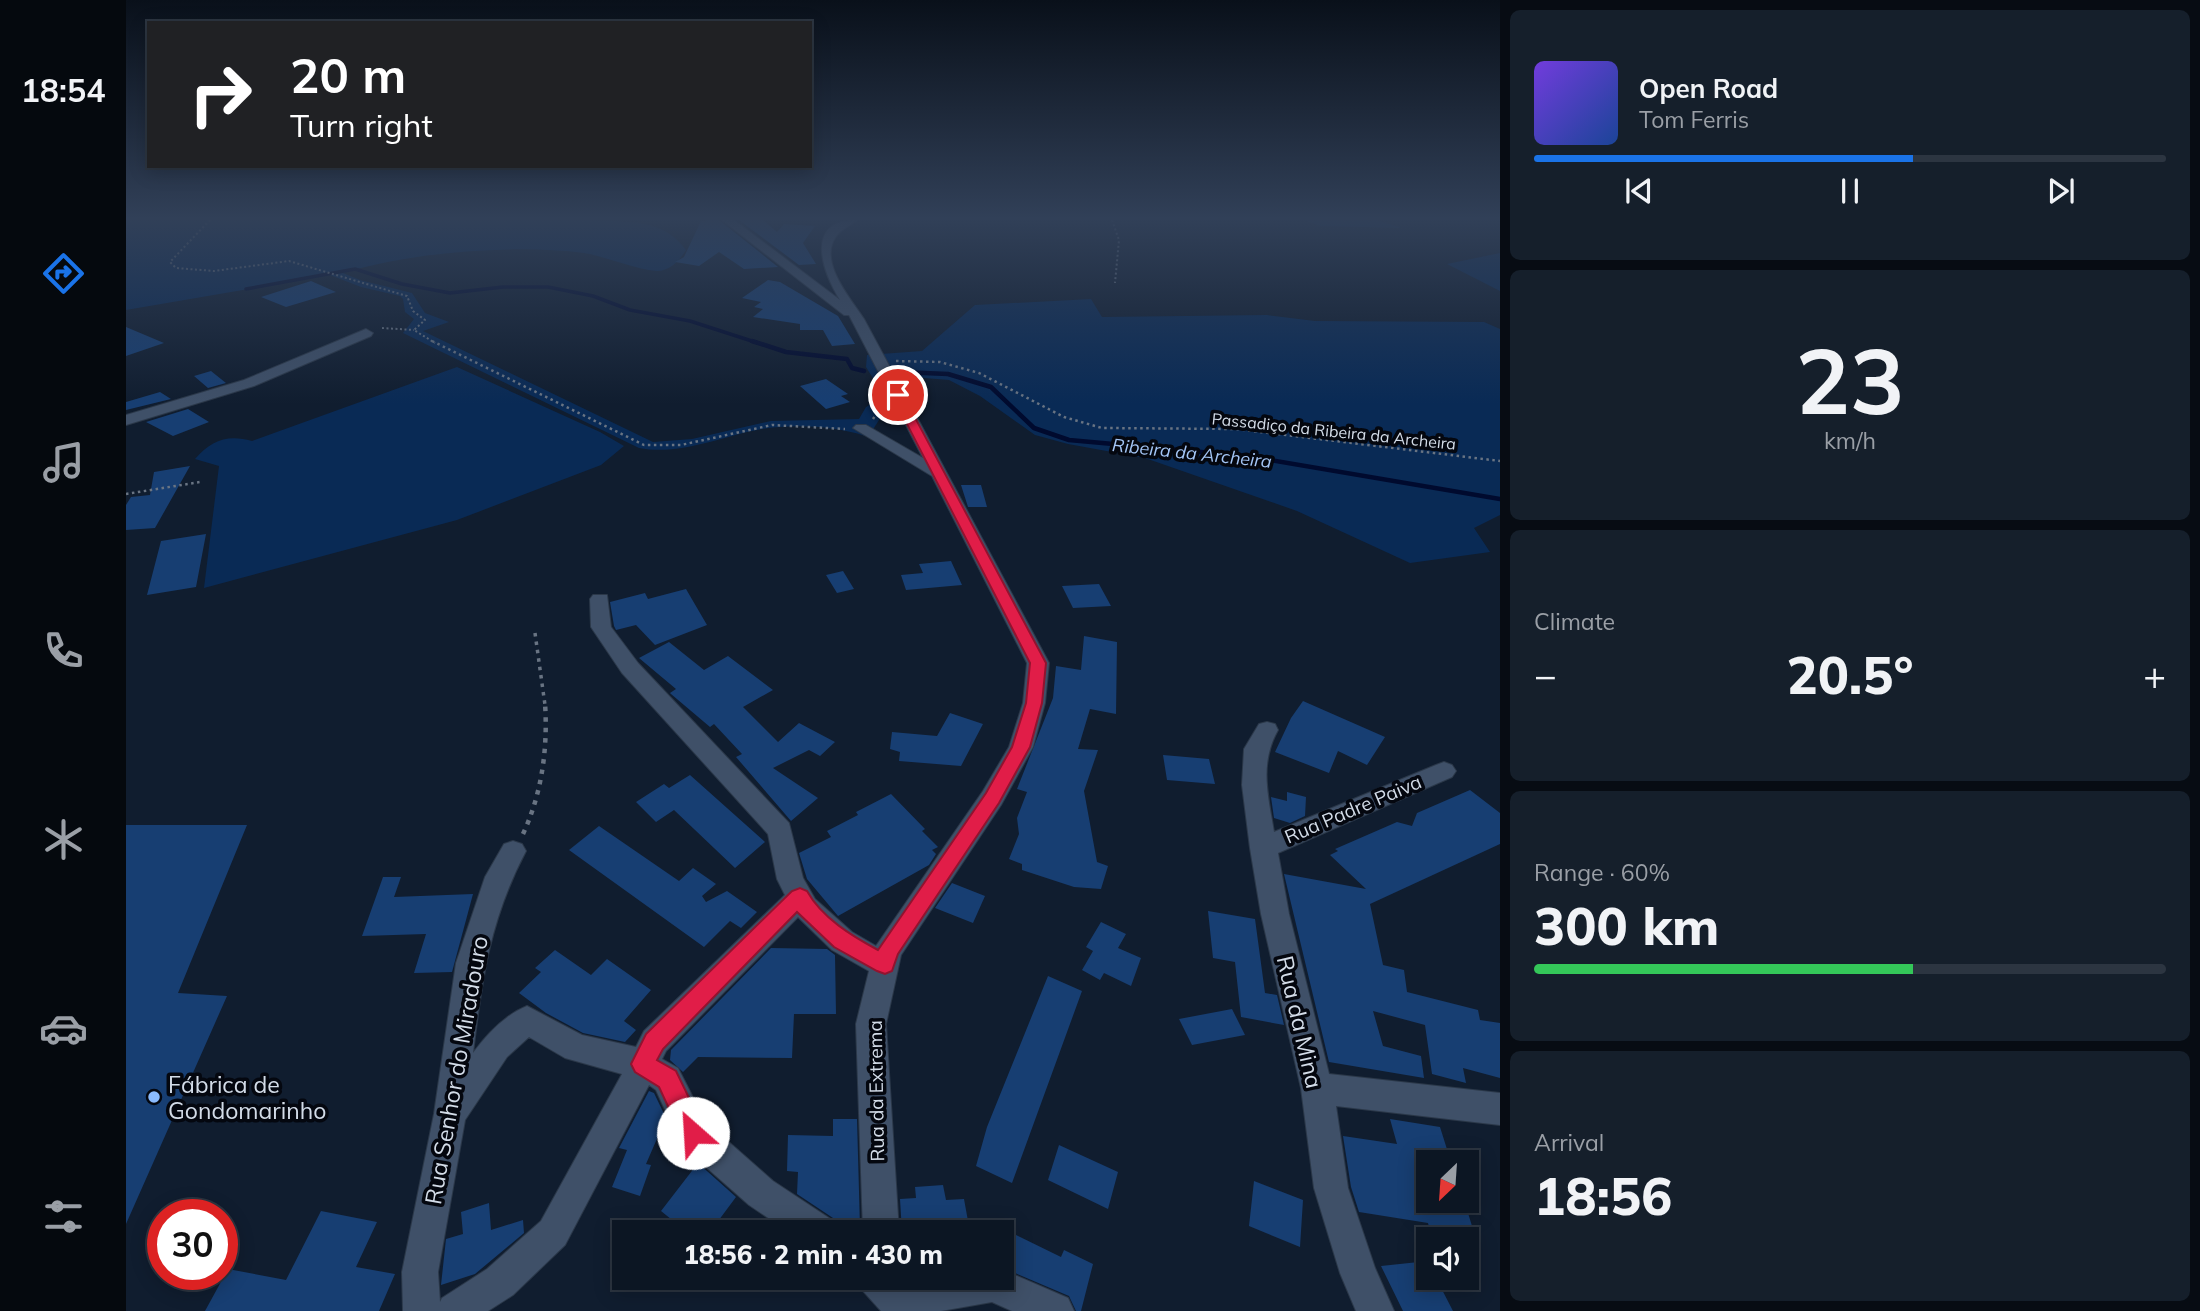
<!DOCTYPE html>
<meta charset="utf-8">
<style>
:root{--surface:#0c1623;--page:#151f2b;--text:#f1f3f6;--muted:#9a9fa6;--line:#2c3541;--accent:#1a73e8}
body{margin:0;font-family:Mulish,sans-serif;background:var(--page);color:var(--text);height:100vh;display:flex;flex-direction:column;font-size:26px;white-space:nowrap}
*{box-sizing:border-box;margin:0}
p{font-size:23px;color:var(--muted)}
.icon{flex:none;width:38px;height:38px;fill:none;stroke:currentColor;stroke-width:2;stroke-linecap:round;stroke-linejoin:round}
.map{position:relative;flex:1;overflow:hidden}
.drawer{display:flex;flex-direction:column;gap:10px;padding:10px;background:#070c13;width:700px}
.drawer>*{flex:none}
.hud{position:absolute;left:21px;top:21px;width:665px;height:147px;border-radius:0px;box-shadow:0 4px 18px #0003,0 0 0 2px var(--line);background:#202124;color:#fff;overflow:hidden}
.needle{width:46px;rotate:205deg}
.controls{position:absolute;left:1290px;top:1150px;display:grid;gap:14px}
.controls a{display:grid;place-items:center;width:63px;height:63px;border-radius:0px;background:var(--surface);box-shadow:0 4px 18px #0003,0 0 0 2px var(--line);font-size:35px}
.speed{position:absolute;left:21px;top:1199px;display:flex;gap:14px;font-size:35px;font-weight:700;text-align:center}
.speed>*{display:grid;place-content:center;width:91px;height:91px;border-radius:50%;background:var(--surface);box-shadow:0 4px 18px #0003,0 0 0 2px var(--line);line-height:1}
.speed .limit{border:10px solid #d22;background:#fff;color:#111}
.pin{position:absolute;display:grid;place-items:center;width:60px;height:60px;color:#fff;margin:-30px;border:4px solid #fff;border-radius:50%;box-shadow:0 2px 7px #0007}
.me{position:absolute;width:77px;margin:-38px;rotate:334deg;stroke-linejoin:round;filter:drop-shadow(0 0 5px #0008)}
.turn{display:flex;align-items:center;gap:24px;height:147px;padding:0 28px;font-size:32px}
.turn .icon{width:91px;height:91px;stroke-width:2.5}
.turn b{display:block;font-size:49px;line-height:60px}
.big{font-size:52px;font-weight:800;line-height:1.1}
.drawer .tile{flex:1;display:flex;flex-direction:column;justify-content:center;gap:10px;min-width:0;padding:0 24px;border-radius:10px;background:var(--page)}
.drawer .dial{align-items:center;gap:0}
.dial b{font-size:91px;line-height:1}
.song{display:flex;align-items:center;gap:21px}
.cover{width:84px;height:84px;border-radius:10px;background:linear-gradient(135deg,hsl(260 70% 55%),hsl(220 70% 35%))}
.played{height:7px;border-radius:4px;background:linear-gradient(90deg,var(--accent) 60%,var(--line) 60%)}
.keys{display:flex;justify-content:space-around;direction:ltr}
.heat{display:flex;justify-content:space-between;align-items:center;font-size:38px;direction:ltr}
.charge{height:10px;border-radius:5px;background:linear-gradient(90deg,#34c759 60%,var(--line) 0)}
.trip{position:absolute;left:486px;top:1220px;width:402px;height:70px;border-radius:0px;background:var(--surface);box-shadow:0 4px 18px #0003,0 0 0 2px var(--line);font-weight:800;line-height:70px;text-align:center}
main{display:flex;flex:1;min-height:0}
.dock{display:flex;flex-direction:column;width:126px;justify-content:space-around;align-items:center;background:#05090e;color:var(--muted)}
.dock .icon{width:49px;height:49px}
.dock .active{color:var(--accent)}
.dock b{font-size:32px;color:var(--text)}
.map>svg:first-child{display:block}
.green{fill:#092a55}
.lines{fill:none;stroke-linecap:round;stroke-linejoin:round}
.stream-far1{stroke:#000a2e;stroke-width:3.5}
.stream{stroke:#000a2e;stroke-width:4.5}
.building{fill:#173e72}
.minor-casing{stroke:#2b3849;stroke-width:2}
.path-far3{stroke:#697483;stroke-width:2;stroke-dasharray:2 2.5;stroke-linecap:butt}
.path-far2{stroke:#697483;stroke-width:2.5;stroke-dasharray:2.5 3.5;stroke-linecap:butt}
.path-far1{stroke:#697483;stroke-width:3.5;stroke-dasharray:3.5 5;stroke-linecap:butt}
.path{stroke:#697483;stroke-width:4.5;stroke-dasharray:4.5 6;stroke-linecap:butt}
.minor{fill:#3f5068;fill-rule:evenodd}
.route{fill:#e11d48;stroke:#92132f;stroke-width:2}
.poi-dot{fill:#8abafc;stroke:#04070f;stroke-width:2.5}
.labels{text-anchor:middle;dominant-baseline:central;stroke-width:7;stroke-linejoin:round;paint-order:stroke}
.far-street-label{font-size:16px;fill:#d3dce8;stroke:#04070f}
.far-water-label{font-size:18px;font-style:italic;fill:#a3c5f5;stroke:#04070f}
.street-label{font-size:19px;fill:#d3dce8;stroke:#04070f}
.near-street-label{font-size:23px;fill:#d3dce8;stroke:#04070f}
.near-poi-label{font-size:23px;fill:#d3dce8;stroke:#04070f;text-anchor:start}
</style>
<main>
<nav class="dock">
<b>18:54</b>
<svg class="icon active" aria-label="directions" viewBox="0 0 24 24"><path d="M12 3l9 9-9 9-9-9zM9 14v-3h6M13 9l2 2-2 2"/></svg>
<svg class="icon" aria-label="music" viewBox="0 0 24 24"><path d="M9 18V5l10-2v13"/><circle cx="6" cy="18" r="3"/><circle cx="16" cy="16" r="3"/></svg>
<svg class="icon" aria-label="phone" viewBox="0 0 24 24"><path d="M5 4h4l2 5-3 2q2 4 5 5l2-3 5 2v4C11 20 4 13 5 4z"/></svg>
<svg class="icon" aria-label="climate" viewBox="0 0 24 24"><path d="M12 3v18M4 7l16 10M4 17L20 7"/></svg>
<svg class="icon" aria-label="car" viewBox="0 0 24 24"><path d="M5 17H2v-5l4-1 3-4h7l3 4 3 1v5h-3M9 17h6M6 11h13"/><circle cx="7" cy="17" r="2"/><circle cx="17" cy="17" r="2"/></svg>
<svg class="icon" aria-label="filters" viewBox="0 0 24 24"><path d="M4 7h16M4 17h16"/><circle cx="9" cy="7" r="2"/><circle cx="15" cy="17" r="2"/></svg>
</nav>
<div class="map">
<svg width="1374" height="1311" viewBox="0 0 1374 1311">
<rect width="100%" height="100%" fill="#101d2f"/>
<path class="green" d="M0,220H464C502,223 536,217 560,250C554,260 544,271 531,271C507,269 482,257 458,253C385,244 287,252 217,273L234,280L286,293L299,313L323,322L297,331L527,442L566,439L645,421L733,419L740,407L758,396L740,367L741,355L796,351L849,305L965,299L976,317L1141,315L1189,321L1358,322L1374,329V515L1348,528L1364,552L1284,563L1171,511L1019,458L942,444L909,435L854,396L823,380L786,377L800,399L762,406L746,431L739,436C709,426 668,424 636,429C596,436 554,456 513,448L277,333L288,319L279,312L277,299L274,296L235,287L204,275L0,310Z
M1178,220H1251L1275,228L1194,226Z
M1374,253V291L1321,264Z
M331,367L474,432L498,446L475,465L331,520L78,588L93,466L69,459C85,440 102,434 126,441Z"/>
<g class="lines">
<path class="stream-far1" d="M120,289L229,269L276,284L324,293L377,287H422L467,296L504,310L564,321L632,343"/>
<path class="stream" d="M626,341L660,352L721,359L726,368L738,371
M774,372L822,374L865,387L908,428L943,440L1120,456L1374,499"/>
</g>
<path class="building" d="M582,220H593L652,267L618,269L593,252L573,266L549,262L558,257L575,221Z
M613,220H637L651,232L658,224L689,226L677,243L690,264L673,265Z
M642,280L654,282L712,316L729,344L706,346L697,330H674V324L627,317L637,309L628,307L635,302L616,298Z
M185,281L210,292L160,307L135,297Z
M0,327L38,343L0,356Z
M85,371L100,383L82,388L68,376Z
M700,379L722,394L715,396L724,402L700,409L674,386Z
M34,392L45,399L0,410V402Z
M62,409L83,422L47,436L20,422Z
M64,466L29,528L0,530V505L5,497L24,495L28,472Z
M835,485H855L861,507H842Z
M80,534L70,587L21,595L35,541Z
M825,561L836,585L780,590L775,575L797,573L793,564Z
M717,571L728,589L711,593L700,575Z
M973,584L985,606L947,608L936,586Z
M560,589L581,625L529,645L510,625L490,630L488,626L484,602L519,593L522,599Z
M958,636L991,642L990,714L964,709L952,749L972,750L958,791L971,862L982,866L975,889L948,887L896,870V864L883,859L893,834L891,818L901,792L891,789L927,698L930,666L955,670Z
M543,642L578,670L602,656L647,690L617,707L652,742L673,723L709,742L694,756L683,750L647,768L692,798L665,821L610,757L616,754L588,724L584,727L545,694L544,693L550,689L513,658Z
M1177,701L1259,737L1241,765L1212,751L1203,773L1149,752L1165,718Z
M824,713L857,724L835,766L773,761L774,752L764,749L766,732L811,736Z
M1037,755L1083,759L1089,784L1041,780Z
M564,775L639,842L609,868L548,810L530,822L510,802L538,784L543,788Z
M1344,790L1374,813V844L1244,904L1257,965L1278,970L1281,992L1352,1010L1354,1020L1374,1023V1078L1337,1068L1340,1083L1306,1074L1299,1025L1247,1011L1257,1046L1295,1056L1298,1078L1203,1062L1158,874L1240,889L1204,855L1212,851L1209,849L1271,822L1286,826L1291,813Z
M1161,792L1180,797L1179,816L1164,823L1148,818L1145,797L1161,801Z
M765,794L799,829L796,831L812,847L806,850L810,854L803,865L712,916L681,879L673,853L705,837L701,831L732,815L730,812Z
M0,825H121L52,993L101,996L0,1224Z
M473,826L553,881L567,868L590,884L576,896L580,902L601,891L631,912L615,928L604,921L578,947L443,850Z
M257,877H275L268,897L347,894L326,972L288,973L300,934L236,936Z
M826,883L859,896L847,923L809,908Z
M1082,911L1129,919L1139,993L1151,995L1158,1025L1115,1017L1109,962L1087,958Z
M975,922L1000,934L992,948L1015,958L1005,986L978,973L974,980L956,970L967,951L960,947Z
M645,948L701,949L709,955L710,1014H668L666,1058L572,1057L557,1072L544,1060L545,1050Z
M429,950L465,975L481,959L525,990L498,1021L510,1030L499,1042L457,1033L420,1013L393,993L415,972L409,968Z
M922,976L956,991L886,1183L850,1166L861,1127Z
M1106,1009L1119,1035L1066,1045L1053,1019Z
M523,1091L528,1093L540,1118L520,1164L525,1165L514,1196L486,1187L501,1150L493,1148Z
M707,1119H731L734,1228H713L707,1218L671,1194L672,1172L661,1171L662,1135L707,1136Z
M1264,1119L1314,1127L1325,1162H1302V1200H1338L1350,1239H1306L1302,1223L1233,1212L1225,1187L1217,1136L1271,1144Z
M933,1145L992,1172L982,1209L922,1180Z
M572,1163L610,1197L584,1232H561L535,1211Z
M1128,1181L1177,1200L1174,1247L1123,1226Z
M817,1185L820,1200L838,1199L844,1232H776L774,1199L790,1198L789,1187Z
M363,1203L365,1230L397,1220L398,1233L349,1274L315,1285L320,1239L337,1234L335,1212Z
M195,1211L251,1222L230,1267L269,1274L253,1311H79L102,1269L160,1280Z
M888,1234L935,1257L938,1250L967,1264L955,1311H950L943,1296L877,1268Z
M1302,1261V1278H1310L1327,1311H1277L1255,1266Z"/>
<g class="lines">
<defs>
<path id="minor" d="M596,220H608L714,300C696,271 678,220 731,220C724,226 714,229 709,238C693,263 725,299 738,319L923,663L919,703L907,747L875,805L775,955L760,1024L773,1232H737L730,1024L743,971L706,950L672,917L540,1051L536,1059L552,1068L579,1121L647,1181L706,1220L712,1232H663L623,1205L555,1145L530,1090L523,1085L439,1245L387,1295L362,1311H277L276,1272L308,1114L330,963L359,877L378,844L387,841L396,844L400,851C364,919 356,978 347,1053C361,1034 379,1015 401,1006L456,1035L510,1047L518,1031L659,895L651,879L642,834L496,673L465,627L464,599L467,595H481L485,627L512,663L663,823L677,878L689,899L726,932L750,946L857,791L883,747L897,703L901,663L806,476L727,428L730,425H740L797,458L723,315H718ZM403,1037L439,1058L496,1074L415,1221L361,1269L316,1298L314,1302L312,1272L339,1120L381,1057Z
M240,329L247,333L245,336L128,386L0,425V415L118,380Z
M1141,722L1149,724L1152,730C1133,764 1142,795 1148,832L1310,765L1318,762L1326,765L1330,771L1326,777L1152,853L1163,914L1203,1074L1374,1093V1125L1210,1106L1222,1188L1249,1268L1268,1311H1230L1214,1273L1188,1188L1175,1088L1135,914L1124,848L1116,785L1118,749L1133,724Z
M877,1270L942,1298L948,1311H886L866,1302L815,1311H755L737,1291L732,1278H774L777,1280L877,1278Z"/>
</defs>
<use href="#minor" class="minor-casing"/>
<path class="path-far3" d="M84,220L44,262L50,268L88,271L163,261L281,296L287,311L299,320L288,330L309,343
M986,220L993,240L989,283
M256,328L288,330"/>
<path class="path-far2" d="M306,341L518,445H555L646,425L719,429
M770,361L814,362L853,373L938,417L976,428L1110,429L1374,461
M747,419L758,402
M0,494L74,482"/>
<path class="path-far1" d="M409,633L419,705"/>
<path class="path" d="M397,834C416,793 422,748 419,703"/>
<use href="#minor" class="minor"/>
</g>
<linearGradient id="sky" x2="0" y2="1"><stop stop-color="#09101a"/><stop offset="0.54" stop-color="#314058"/><stop offset="1" stop-color="#314058" stop-opacity="0"/></linearGradient>
<rect width="1374" height="404" fill="url(#sky)"/>
<path class="route" d="M772,392L777,395L920,663L916,703L904,747L873,803L772,954L766,971L759,974L751,971L708,947L671,912L537,1049L531,1060L550,1071L580,1133L576,1141L567,1145L558,1141L533,1087L509,1072L505,1064L520,1034L666,891L674,888L681,891C696,918 726,936 752,950L860,793L886,747L900,703L904,663L766,395Z"/>
<circle class="poi-dot" cx="28" cy="1097" r="7"/>
<g class="labels">
<g class="far-street-label">
<text transform="translate(1208 431) rotate(6)">Passadiço da Ribeira da Archeira</text>
</g>
<g class="far-water-label">
<text transform="translate(1066 453) rotate(6)">Ribeira da Archeira</text>
</g>
<g class="street-label">
<text transform="translate(1227 809) rotate(-23)">Rua Padre Paiva</text>
<text transform="translate(750 1091) rotate(-91)">Rua da Extrema</text>
</g>
<g class="near-street-label">
<text transform="translate(1174 1022) rotate(77)">Rua da Mina</text>
<text transform="translate(330 1070) rotate(-80)">Rua Senhor do Miradouro</text>
</g>
<g class="near-poi-label">
<text x="42" y="1084">Fábrica de<tspan x="42" dy="26">Gondomarinho</tspan></text>
</g>
</g>
</svg>
<div class="controls">
<a><svg class="needle" viewBox="-14 -14 28 28"><path d="M0-13l5 13h-10z" fill="#e53935"/><path d="M0 13l5-13h-10z" fill="#9a9fa6"/></svg></a>
<a><svg class="icon" aria-label="sound" viewBox="0 0 24 24"><path d="M4 9h4l5-4v14l-5-4H4zM17 9q2 3 0 6"/></svg></a>
</div>
<div class="speed"><div class="limit">30</div></div>
<div class="pin" style="left:772px;top:395px;background:#d93025"><svg class="icon" aria-label="arrive" viewBox="0 0 24 24"><path d="M6 21V4h12l-3 4 3 4H6"/></svg></div>
<svg class="me" style="left:567px;top:1133px" viewBox="-20 -20 40 40"><circle r="19" fill="#fff"/><path d="M0-13L10 11 0 6-10 11z" fill="#e11d48"/></svg>
<div class="trip">18:56 · 2 min · 430 m</div>
<div class="hud">
<div class="turn"><svg class="icon" aria-label="right" viewBox="0 0 24 24"><path d="M7 20v-9h11M14 6l5 5-5 5"/></svg><div><b>20 m</b>Turn right</div></div>
</div>
</div>
<section class="drawer">
<div class="tile">
<div class="song"><i class="cover"></i><div><b>Open Road</b><p>Tom Ferris</p></div></div>
<div class="played"></div>
<div class="keys"><svg class="icon" aria-label="previous" viewBox="0 0 24 24"><path d="M18 5L8 12l10 7zM5 5v14"/></svg><svg class="icon" aria-label="pause" viewBox="0 0 24 24"><path d="M8 5v14M16 5v14"/></svg><svg class="icon" aria-label="next" viewBox="0 0 24 24"><path d="M6 5l10 7-10 7zM19 5v14"/></svg></div>
</div>
<div class="tile dial"><b>23</b><p>km/h</p></div>
<div class="tile"><p>Climate</p>
<div class="heat"><a>−</a><b class="big">20.5°</b><a>+</a></div>
</div>
<div class="tile"><p>Range · 60%</p><b class="big">300 km</b><div class="charge"></div></div>
<div class="tile"><p>Arrival</p><b class="big">18:56</b></div>
</section>
</main>
